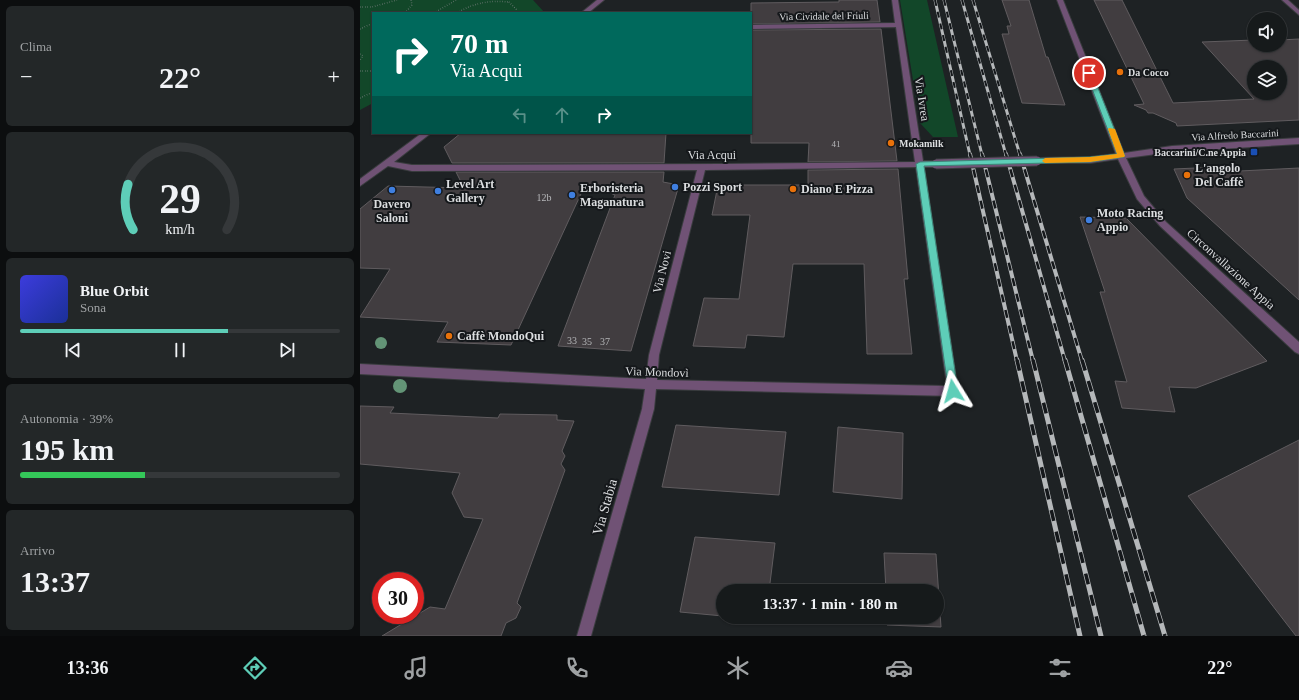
<!DOCTYPE html>
<html lang="it">
<meta charset="utf-8">
<style>
:root{--surface:#161a1b;--page:#232728;--text:#f1f3f6;--muted:#9ea1a3;--line:#35383a;--accent:#5eceb8}
body{margin:0;font-family:Georgia,serif;background:var(--page);color:var(--text);height:100vh;display:flex;flex-direction:column;font-size:15px;white-space:nowrap}
*{box-sizing:border-box;margin:0}
p{font-size:13px;color:var(--muted)}
.icon{flex:none;width:22px;height:22px;fill:none;stroke:currentColor;stroke-width:2;stroke-linecap:round;stroke-linejoin:round}
.map{position:relative;flex:1;overflow:hidden}
.details{display:flex;flex-direction:column;gap:6px;padding:6px;background:#0c0e0f;width:360px}
.details>*{flex:none}
.banner{position:absolute;left:12px;top:12px;width:380px;height:122px;border-radius:0px;box-shadow:0 1px 3px #0004,0 0 0 1px var(--line);background:#00695c;color:#fff;overflow:hidden}
.tools{position:absolute;left:887px;top:12px;display:grid;gap:8px}
.tools a{display:grid;place-items:center;width:40px;height:40px;border-radius:50%;background:var(--surface);box-shadow:0 1px 3px #0004,0 0 0 1px var(--line);font-size:20px}
.speed{position:absolute;left:12px;top:572px;display:flex;gap:8px;font-size:20px;font-weight:700;text-align:center}
.speed>*{display:grid;place-content:center;width:52px;height:52px;border-radius:50%;background:var(--surface);box-shadow:0 1px 3px #0004,0 0 0 1px var(--line);line-height:1}
.speed .limit{border:6px solid #d22;background:#fff;color:#111}
.pin{position:absolute;display:grid;place-items:center;width:34px;height:34px;color:#fff;margin:-17px;border:2px solid #fff;border-radius:50%;box-shadow:0 1px 4px #0007}
.me{position:absolute;width:44px;margin:-22px;rotate:352deg;stroke-linejoin:round;filter:drop-shadow(0 0 3px #0008)}
.turn{display:flex;align-items:center;gap:14px;height:84px;padding:0 12px;font-size:18px}
.turn .icon{width:52px;height:52px;stroke-width:2.5}
.turn b{display:block;font-size:28px;line-height:34px}
.lanes{display:flex;align-items:center;height:38px;padding:0 12px;background:#0003;justify-content:center;gap:20px;direction:ltr}
.lanes .off{opacity:.35}
.big{font-size:30px;font-weight:600;line-height:1.1}
.details .tile{flex:1;display:flex;flex-direction:column;justify-content:center;gap:6px;min-width:0;padding:0 14px;border-radius:6px;background:var(--page)}
.details .dial{align-items:center;gap:0}
.dial svg{height:104px;overflow:visible;fill:none;stroke:var(--line);stroke-width:7;stroke-linecap:round;text-anchor:middle}
.dial text{fill:var(--text);stroke:none}
.song{display:flex;align-items:center;gap:12px}
.cover{width:48px;height:48px;border-radius:6px;background:linear-gradient(135deg,hsl(240 70% 55%),hsl(230 70% 35%))}
.played{height:4px;border-radius:2px;background:linear-gradient(90deg,var(--accent) 65%,var(--line) 65%)}
.keys{display:flex;justify-content:space-around;direction:ltr}
.heat{display:flex;justify-content:space-between;align-items:center;font-size:22px;direction:ltr}
.charge{height:6px;border-radius:3px;background:linear-gradient(90deg,#34c759 39%,var(--line) 0)}
.trip{position:absolute;left:356px;top:584px;width:228px;height:40px;border-radius:20px;background:var(--surface);box-shadow:0 1px 3px #0004,0 0 0 1px var(--line);font-weight:600;line-height:40px;text-align:center}
.menu{display:flex;height:64px;justify-content:space-around;align-items:center;background:#090a0b;color:var(--muted)}
.menu .icon{width:28px;height:28px}
.menu .current{color:var(--accent)}
.menu b{font-size:18px;color:var(--text)}
main{display:flex;flex:1;min-height:0}
.map>svg:first-child{display:block}
.green{fill:#124729}
.building{fill:#413d40;stroke:#605c5f;fill-rule:evenodd}
.lines{fill:none;stroke-linecap:round;stroke-linejoin:round}
.minor-casing{stroke:#393c3e;stroke-width:2}
.path{stroke:#818486;stroke-width:1.5;stroke-dasharray:0.5 2;stroke-linecap:butt}
.minor{fill:#705275;fill-rule:evenodd}
.rail-far2-casing{stroke:#b5b8ba;stroke-width:3}
.rail-far1-casing{stroke:#b5b8ba;stroke-width:4}
.rail-casing{stroke:#b5b8ba;stroke-width:5}
.rail-far2{stroke:#15181b;stroke-width:2;stroke-dasharray:6;stroke-linecap:butt}
.rail-far1{stroke:#15181b;stroke-width:2.5;stroke-dasharray:8;stroke-linecap:butt}
.rail{stroke:#15181b;stroke-width:3.5;stroke-dasharray:11;stroke-linecap:butt}
.minor-bridge-casing{stroke:#393c3e;stroke-width:11;stroke-linecap:butt}
.minor-bridge{stroke:#705275;stroke-width:9}
.tree{fill:#639476}
.route{fill:#5eceb8;stroke:#3d8678}
.slow{fill:#f59e0b}
.food-dot{fill:#e8710a;stroke:#15181b;stroke-width:1.5}
.transit-dot{fill:#1a4fb4;stroke:#15181b;stroke-width:1.5}
.shop-dot{fill:#3f7fe0;stroke:#15181b;stroke-width:1.5}
.labels{text-anchor:middle;dominant-baseline:central;stroke-width:4;stroke-linejoin:round;paint-order:stroke}
.far-number-label{font-size:9px;fill:#b5b6b8}
.far-street-label{font-size:10px;fill:#dcdee0;stroke:#15181b}
.far-poi-label{font-size:10px;font-weight:bold;fill:#dcdee0;stroke:#15181b;text-anchor:start}
.number-label{font-size:10px;fill:#b5b6b8}
.street-label{font-size:12px;fill:#dcdee0;stroke:#15181b}
.poi-label{font-size:12px;font-weight:bold;fill:#dcdee0;stroke:#15181b;text-anchor:start}
.near-street-label{font-size:14px;fill:#dcdee0;stroke:#15181b}
</style>
<main>
<section class="details">
<div class="tile"><p>Clima</p>
<div class="heat"><a>−</a><b class="big">22°</b><a>+</a></div>
</div>
<div class="tile dial"><svg viewBox="0 0 100 80">
<path d="M14 69A42 42 0 1 1 86 69"/>
<path d="M14 69A42 42 0 0 1 10 34" stroke="#5eceb8"/>
<text x="50" y="56" font-size="32" font-weight="700">29</text>
<text x="50" y="72" font-size="11">km/h</text>
</svg></div>
<div class="tile">
<div class="song"><i class="cover"></i><div><b>Blue Orbit</b><p>Sona</p></div></div>
<div class="played"></div>
<div class="keys"><svg class="icon" aria-label="previous" viewBox="0 0 24 24"><path d="M18 5L8 12l10 7zM5 5v14"/></svg><svg class="icon" aria-label="pause" viewBox="0 0 24 24"><path d="M8 5v14M16 5v14"/></svg><svg class="icon" aria-label="next" viewBox="0 0 24 24"><path d="M6 5l10 7-10 7zM19 5v14"/></svg></div>
</div>
<div class="tile"><p>Autonomia · 39%</p><b class="big">195 km</b><div class="charge"></div></div>
<div class="tile"><p>Arrivo</p><b class="big">13:37</b></div>
</section>
<div class="map">
<svg width="939" height="636" viewBox="0 0 939 636">
<rect width="100%" height="100%" fill="#1e2224"/>
<path class="green" d="M0,0H173L185,13H13V103L0,110Z
M540,0H567L598,137H573L560,123Z"/>
<path class="building" d="M479,0H517L520,22L391,24V3L479,2Z
M642,0H669L686,57H688L705,105L662,103L642,34H649L647,26H651Z
M734,0H762L813,103L894,99L842,42L894,40V45H920V40L939,39V120L817,126L816,123L793,113H788L786,110L774,105L784,104ZM894,67H920V93H894Z
M521,29L537,161L448,162L449,143H391V30Z
M101,133H306L304,163H92L84,147Z
M857,167L860,172L939,168V300L827,198L814,169Z
M538,169L548,279H544L552,354H507L504,264H433L424,337L387,335L385,348L333,346L344,298L379,299L390,215H352L358,185H448V170Z
M96,172H304L303,182L319,185L271,351L198,346L255,195L226,183L151,345L77,342L88,322L0,317L30,269L0,268V209L28,186L104,188Z
M720,217L766,218L907,361L836,388L809,387L815,412L762,408L755,381L767,382L740,292H745Z
M0,406L34,407L30,413L138,418L140,414L197,415V420L214,421L202,451L205,456L201,464L205,470L157,603L161,607L156,618L146,623L141,636H22L70,607L85,609L123,519L104,517L92,493L100,473L0,464Z
M316,425L426,432L419,495L302,487Z
M478,427L543,433L542,499L473,492Z
M939,440V636H936L828,496Z
M335,537L415,543L409,591H363V616L320,612Z
M524,553L576,554L581,627L527,625V617H577V591H526Z"/>
<g class="lines">
<defs>
<path id="minor" d="M237,0H244L228,13H221Z
M532,0H538L563,161H576L580,164L576,167H564L598,391L597,395L593,396L296,389L294,409L231,636H217L282,409L285,389L0,374V364L286,379L289,355L337,170L52,171L28,166L0,186V179L62,133H71L34,162L52,165L363,164L555,162L536,27L391,29V25L535,23ZM556,167L587,386L297,380L299,355L345,170Z
M697,0H703L764,153L812,146L939,138V144L812,152L766,158L784,196L806,222L939,342V354L935,352L800,226L777,199L758,159L730,163H674V159L677,158L730,157L756,154Z
M922,0H928L939,10V15Z"/>
</defs>
<use href="#minor" class="minor-casing"/>
<path class="path" d="M149,2L157,10L156,13
M0,7H12L37,0
M45,13L52,5L51,0
M74,13L96,0
M97,13C113,3 130,0 149,2
M0,29L13,23
M0,54L3,56L0,60
M0,71H13
M0,98L13,92"/>
<use href="#minor" class="minor"/>
<defs>
<path id="rail-far2" d="M575,0L610,155
M584,0L622,155
M602,0L646,155
M613,0L660,155"/>
<path id="rail-far1" d="M610,154L657,361
M622,154L673,361
M646,154L705,361
M660,154L722,361"/>
<path id="rail" d="M657,360L720,636
M673,360L741,636
M705,360L784,636
M722,360L805,636"/>
</defs>
<use href="#rail-far2" class="rail-far2-casing"/>
<use href="#rail-far1" class="rail-far1-casing"/>
<use href="#rail" class="rail-casing"/>
<use href="#rail-far2" class="rail-far2"/>
<use href="#rail-far1" class="rail-far1"/>
<use href="#rail" class="rail"/>
<defs>
<path id="minor-bridge" d="M576,164L677,161"/>
</defs>
<use href="#minor-bridge" class="minor-bridge-casing"/>
<use href="#minor-bridge" class="minor-bridge"/>
</g>
<g class="tree">
<circle cx="21" cy="343" r="6"/>
<circle cx="40" cy="386" r="7"/>
</g>
<path class="route" d="M729,71L732,73L765,156L764,157L730,162L564,166L598,391L593,396L589,394L556,164L560,162L730,157L757,154L726,73Z"/>
<path class="slow" d="M749,128L755,129L765,156L764,157L730,162L685,163L682,161L685,158L730,157L757,154L748,129Z"/>
<g class="food-dot">
<circle cx="760" cy="72" r="4"/>
<circle cx="531" cy="143" r="4"/>
<circle cx="827" cy="175" r="4"/>
<circle cx="433" cy="189" r="4"/>
<circle cx="89" cy="336" r="4"/>
</g>
<rect class="transit-dot" x="890" y="148" width="8" height="8" rx="2"/>
<g class="shop-dot">
<circle cx="315" cy="187" r="4"/>
<circle cx="32" cy="190" r="4"/>
<circle cx="78" cy="191" r="4"/>
<circle cx="212" cy="195" r="4"/>
<circle cx="729" cy="220" r="4"/>
</g>
<g class="labels">
<g class="far-number-label">
<text x="476" y="144">41</text>
</g>
<g class="far-street-label">
<text transform="translate(464 16) rotate(-1)">Via Cividale del Friuli</text>
<text transform="translate(875 135) rotate(-3)">Via Alfredo Baccarini</text>
</g>
<g class="far-poi-label">
<text x="768" y="72">Da Cocco</text>
<text x="539" y="143">Mokamilk</text>
<text x="886" y="152" text-anchor="end">Baccarini/C.ne Appia</text>
</g>
<g class="number-label">
<text x="184" y="197">12b</text>
<text x="212" y="340">33</text>
<text x="227" y="341">35</text>
<text x="245" y="341">37</text>
</g>
<g class="street-label">
<text transform="translate(562 99) rotate(81)">Via Ivrea</text>
<text x="352" y="155">Via Acqui</text>
<text transform="translate(871 269) rotate(42)">Circonvallazione Appia</text>
<text transform="translate(302 272) rotate(-76)">Via Novi</text>
<text transform="translate(297 372) rotate(2)">Via Mondovì</text>
</g>
<g class="poi-label">
<text x="835" y="168">L'angolo<tspan x="835" dy="14">Del Caffè</tspan></text>
<text x="86" y="184">Level Art<tspan x="86" dy="14">Gallery</tspan></text>
<text x="323" y="187">Pozzi Sport</text>
<text x="220" y="188">Erboristeria<tspan x="220" dy="14">Maganatura</tspan></text>
<text x="441" y="189">Diano E Pizza</text>
<text x="32" y="204" text-anchor="middle">Davero<tspan x="32" dy="14">Saloni</tspan></text>
<text x="737" y="213">Moto Racing<tspan x="737" dy="14">Appio</tspan></text>
<text x="97" y="336">Caffè MondoQui</text>
</g>
<g class="near-street-label">
<text transform="translate(245 507) rotate(-74)">Via Stabia</text>
</g>
</g>
</svg>
<div class="tools">
<a><svg class="icon" aria-label="sound" viewBox="0 0 24 24"><path d="M4 9h4l5-4v14l-5-4H4zM17 9q2 3 0 6"/></svg></a>
<a><svg class="icon" aria-label="layers" viewBox="0 0 24 24"><path d="M12 4l9 5-9 5-9-5zM3 14l9 5 9-5"/></svg></a>
</div>
<div class="speed"><div class="limit">30</div></div>
<div class="pin" style="left:729px;top:73px;background:#d93025"><svg class="icon" aria-label="arrive" viewBox="0 0 24 24"><path d="M6 21V4h12l-3 4 3 4H6"/></svg></div>
<svg class="me" style="left:593px;top:391px" viewBox="-20 -20 40 40"><path d="M0-17L14 15 0 8-14 15z" fill="#5eceb8" stroke="#fff" stroke-width="4"/></svg>
<div class="trip">13:37 · 1 min · 180 m</div>
<div class="banner">
<div class="turn"><svg class="icon" aria-label="right" viewBox="0 0 24 24"><path d="M7 20v-9h11M14 6l5 5-5 5"/></svg><div><b>70 m</b>Via Acqui</div></div>
<div class="lanes"><svg class="icon off" aria-label="left" viewBox="0 0 24 24"><path d="M17 20v-9H6M10 6l-5 5 5 5"/></svg><svg class="icon off" aria-label="ahead" viewBox="0 0 24 24"><path d="M12 20V5M6 11l6-6 6 6"/></svg><svg class="icon" aria-label="right" viewBox="0 0 24 24"><path d="M7 20v-9h11M14 6l5 5-5 5"/></svg></div>
</div>
</div>
</main>
<nav class="menu">
<b>13:36</b>
<svg class="icon current" aria-label="directions" viewBox="0 0 24 24"><path d="M12 3l9 9-9 9-9-9zM9 14v-3h6M13 9l2 2-2 2"/></svg>
<svg class="icon" aria-label="music" viewBox="0 0 24 24"><path d="M9 18V5l10-2v13"/><circle cx="6" cy="18" r="3"/><circle cx="16" cy="16" r="3"/></svg>
<svg class="icon" aria-label="phone" viewBox="0 0 24 24"><path d="M5 4h4l2 5-3 2q2 4 5 5l2-3 5 2v4C11 20 4 13 5 4z"/></svg>
<svg class="icon" aria-label="climate" viewBox="0 0 24 24"><path d="M12 3v18M4 7l16 10M4 17L20 7"/></svg>
<svg class="icon" aria-label="car" viewBox="0 0 24 24"><path d="M5 17H2v-5l4-1 3-4h7l3 4 3 1v5h-3M9 17h6M6 11h13"/><circle cx="7" cy="17" r="2"/><circle cx="17" cy="17" r="2"/></svg>
<svg class="icon" aria-label="filters" viewBox="0 0 24 24"><path d="M4 7h16M4 17h16"/><circle cx="9" cy="7" r="2"/><circle cx="15" cy="17" r="2"/></svg>
<b>22°</b>
</nav>
